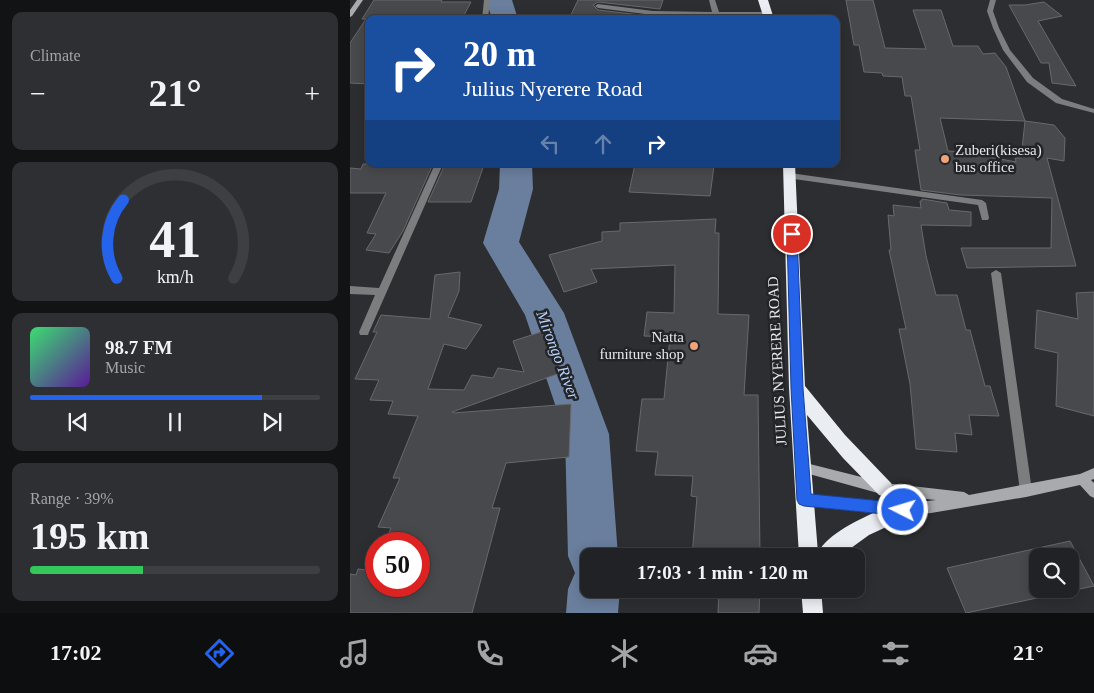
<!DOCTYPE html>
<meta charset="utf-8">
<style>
:root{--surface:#212225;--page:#2d2f32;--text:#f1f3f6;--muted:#a2a4a7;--line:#3e3f42;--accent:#2563eb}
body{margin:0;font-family:"Times New Roman",serif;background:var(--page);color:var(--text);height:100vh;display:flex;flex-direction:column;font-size:19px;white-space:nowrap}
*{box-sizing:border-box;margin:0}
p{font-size:16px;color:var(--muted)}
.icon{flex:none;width:28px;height:28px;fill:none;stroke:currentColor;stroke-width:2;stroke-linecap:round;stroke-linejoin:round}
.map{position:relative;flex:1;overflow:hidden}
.panel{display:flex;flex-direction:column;gap:12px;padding:12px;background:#121314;width:350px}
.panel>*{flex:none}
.banner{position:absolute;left:15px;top:15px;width:475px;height:152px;border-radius:10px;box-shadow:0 2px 12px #0003,0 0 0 1px var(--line);background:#1a4fa0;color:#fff;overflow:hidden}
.tools{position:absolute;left:679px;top:548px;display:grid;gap:10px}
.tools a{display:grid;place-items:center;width:50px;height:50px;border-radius:10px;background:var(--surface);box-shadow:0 2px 12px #0003,0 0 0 1px var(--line);font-size:25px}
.speed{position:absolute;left:15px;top:532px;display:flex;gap:10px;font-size:25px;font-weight:700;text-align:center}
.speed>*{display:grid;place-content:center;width:65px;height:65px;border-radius:50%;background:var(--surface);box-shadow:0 2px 12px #0003,0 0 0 1px var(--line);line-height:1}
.speed .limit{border:8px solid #d22;background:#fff;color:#111}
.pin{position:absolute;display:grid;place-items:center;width:42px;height:42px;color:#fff;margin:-21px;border:2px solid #fff;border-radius:50%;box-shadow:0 1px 5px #0007}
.me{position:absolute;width:55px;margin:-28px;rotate:275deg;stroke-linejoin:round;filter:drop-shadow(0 0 4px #0008)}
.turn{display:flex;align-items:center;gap:18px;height:105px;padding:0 15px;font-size:22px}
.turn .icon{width:65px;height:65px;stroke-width:2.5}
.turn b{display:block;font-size:35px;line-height:42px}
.lanes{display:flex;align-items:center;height:48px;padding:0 15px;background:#0003;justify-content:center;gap:25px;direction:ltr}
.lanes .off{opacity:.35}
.big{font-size:38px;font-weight:600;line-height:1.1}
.panel .widget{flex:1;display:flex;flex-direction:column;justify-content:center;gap:8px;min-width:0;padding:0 18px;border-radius:10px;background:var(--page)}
.panel .dial{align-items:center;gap:0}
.dial svg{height:130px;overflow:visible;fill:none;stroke:var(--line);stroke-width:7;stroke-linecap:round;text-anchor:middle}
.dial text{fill:var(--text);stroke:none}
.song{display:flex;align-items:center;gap:15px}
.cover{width:60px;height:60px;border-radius:8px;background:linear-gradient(135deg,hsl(140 70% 55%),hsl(270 70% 35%))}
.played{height:5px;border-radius:2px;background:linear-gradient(90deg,var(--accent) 80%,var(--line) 80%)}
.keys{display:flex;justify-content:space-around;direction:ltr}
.heat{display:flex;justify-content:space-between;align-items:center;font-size:28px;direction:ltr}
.charge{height:8px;border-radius:4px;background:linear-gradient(90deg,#34c759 39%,var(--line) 0)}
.trip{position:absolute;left:230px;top:548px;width:285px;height:50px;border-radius:10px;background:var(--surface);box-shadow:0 2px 12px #0003,0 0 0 1px var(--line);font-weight:600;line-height:50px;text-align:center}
.menu{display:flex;height:80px;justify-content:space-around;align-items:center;background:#0d0e0f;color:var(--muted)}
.menu .icon{width:35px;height:35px}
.menu .current{color:var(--accent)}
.menu b{font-size:22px;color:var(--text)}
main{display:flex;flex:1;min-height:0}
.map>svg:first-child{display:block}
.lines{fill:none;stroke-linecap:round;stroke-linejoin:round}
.river{fill:#6a7e9d;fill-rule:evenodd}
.building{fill:#47494c;stroke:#67696c;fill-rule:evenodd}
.lane{fill:#7c7d7f;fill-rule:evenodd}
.street{fill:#7c7d7f;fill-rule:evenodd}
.secondary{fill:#a9aaad;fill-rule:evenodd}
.highway{fill:#eaedf1;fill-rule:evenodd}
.route{fill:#2563eb;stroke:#184099}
.poi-dot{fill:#f0a279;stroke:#232427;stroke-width:2}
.labels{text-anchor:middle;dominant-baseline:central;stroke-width:5;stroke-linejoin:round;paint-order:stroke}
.poi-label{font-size:15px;fill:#e7e8ea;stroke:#232427;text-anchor:start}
.street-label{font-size:15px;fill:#e7e8ea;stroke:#232427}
.water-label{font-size:16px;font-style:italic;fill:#b7d3fd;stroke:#232427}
</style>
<main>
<section class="panel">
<div class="widget"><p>Climate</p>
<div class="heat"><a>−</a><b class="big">21°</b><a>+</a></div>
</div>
<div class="widget dial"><svg viewBox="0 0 100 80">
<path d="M14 69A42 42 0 1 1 86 69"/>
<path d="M14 69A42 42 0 0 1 18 21" stroke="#2563eb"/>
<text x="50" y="56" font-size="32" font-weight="700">41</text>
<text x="50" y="72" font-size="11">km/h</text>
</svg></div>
<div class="widget">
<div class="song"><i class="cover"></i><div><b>98.7 FM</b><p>Music</p></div></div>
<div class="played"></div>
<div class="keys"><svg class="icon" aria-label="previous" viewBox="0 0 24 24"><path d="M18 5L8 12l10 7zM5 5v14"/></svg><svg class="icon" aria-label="pause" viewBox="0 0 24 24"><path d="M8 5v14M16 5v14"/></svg><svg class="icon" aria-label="next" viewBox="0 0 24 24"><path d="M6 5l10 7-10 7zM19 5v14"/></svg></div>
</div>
<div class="widget"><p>Range · 39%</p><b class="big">195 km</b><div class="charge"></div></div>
</section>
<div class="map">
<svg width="744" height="613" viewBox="0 0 744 613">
<rect width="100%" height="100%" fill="#2c2e31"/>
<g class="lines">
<path class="river" d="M136,0H162L168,19H142Z
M150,164H182L183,189L169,242L214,313L259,434L268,556H239V589H270L268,613H216L218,589L225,573L218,556L215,434L175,315L133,243L149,189Z"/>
</g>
<path class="building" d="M24,0H92L91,2H121L112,19H19V84L0,83V43L16,19H12Z
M228,0H313L310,9L248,2L243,5L248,10L308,17V19H219Z
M496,0H523L535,48L576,49L563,10H591L603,46H628L633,54L645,53L656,67L675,121L704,125L715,138L714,161L697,158L726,266L617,268L611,248H701L702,198L611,195L571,190L565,150H570L561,96H555L552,77L533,76L532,73L514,72L509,45H504ZM590,118L675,121L671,158H665L666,162L614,152L598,151Z
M694,2L712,16L688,21L726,86L702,83L699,63H691L659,5H675Z
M13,164H83L53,231L39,253L16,250L26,234L17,233L36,193H0V168L11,169Z
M95,164L134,165L121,202H78Z
M285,164H358V166H364L360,196L279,192Z
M572,199L597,203L599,210L621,212V226L571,225L576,256L586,295H607L616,330H620L635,386H640L649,416L619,415L622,435L605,433L607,452L566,449L560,384L549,329H556L539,250H541L538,215L544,216L543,205L571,208L570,201H572Z
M366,219L365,233H369L368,314L399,315L394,395H408L410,556H342L347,497L341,496L343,476L305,475L308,452L286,451L292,399H314L320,337L294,336L297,312L324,313L325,265L241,269L247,282L214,292L199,255L252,241V232L270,231V223Z
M110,272L109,291L98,317L132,325L116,349L94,344L78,389L114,390L122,375L143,378L148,368L174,372L163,341L194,331L210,373L102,412L103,413L221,404L219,457L156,463L142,508H150L122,613H0V574L6,575L8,569L26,571V586H69V544H34L41,528L28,527L50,478H43L68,416L38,414L43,401L20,400L29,380L5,379L27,332H23L31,315L80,319L85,275Z
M744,292V416L706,406L708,353L685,348L687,310L728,319L726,293Z
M720,541L744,586L616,613L597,568ZM688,556H720V589H688Z
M369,589H410L409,613H368Z"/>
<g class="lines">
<path class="lane" d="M359,0H365L369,12H418L421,14L418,16L303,15L248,8L245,6L248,4L303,11L362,12Z
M440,173L632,200L636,203L639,218L638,220H632L628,205L437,178L436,176Z
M646,270L651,273L682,491L680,495L676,497L672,495L670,491L641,273Z"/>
<path class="street" d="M134,0H140L138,19H132Z
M640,0H646L643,11L649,28L660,50L683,78L712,99L744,109V113L706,103L677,82L653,50L643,28L637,11Z
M85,164H93L19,332L18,335H10L9,332L25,295L0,294V286L29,288Z"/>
<path class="secondary" d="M7,0H13L2,16L0,17V10Z
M452,462L535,483L614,492L619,495L730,474L744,468V479L741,480L744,483V498L740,496L730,485L676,497L581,513L553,516L454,506L450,504L448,500L450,496L454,494L553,504L586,500L535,495L452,472L448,471L446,467L448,463Z"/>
<path class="highway" d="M408,0H418L424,19H414Z
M433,164H445L455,386L495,435L541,483L544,489L541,495L535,497L529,495L493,458L457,415L468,553C479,529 530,510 553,501L560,504L562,510L560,516L519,535L490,556H449L439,388Z
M451,589H471L473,613H453Z"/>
</g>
<path class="route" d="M442,231L447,234L453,388L461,494L553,503L558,505L560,510L558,514L553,516L454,506L449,504L447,500L441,388L437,234Z"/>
<g class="poi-dot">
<circle cx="595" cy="159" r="5"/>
<circle cx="344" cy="346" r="5"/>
</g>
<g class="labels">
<g class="poi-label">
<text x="605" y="150">Zuberi(kisesa)<tspan x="605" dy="17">bus office</tspan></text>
<text x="334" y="337" text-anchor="end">Natta<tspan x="334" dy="17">furniture shop</tspan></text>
</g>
<g class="street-label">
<text transform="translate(427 361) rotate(-93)">JULIUS NYERERE ROAD</text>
</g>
<g class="water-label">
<text transform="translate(208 355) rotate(69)">Mirongo River</text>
</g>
</g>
</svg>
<div class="tools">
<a><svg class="icon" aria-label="search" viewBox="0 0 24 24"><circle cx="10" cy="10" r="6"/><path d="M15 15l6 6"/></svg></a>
</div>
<div class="speed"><div class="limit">50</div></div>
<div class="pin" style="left:442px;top:234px;background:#d93025"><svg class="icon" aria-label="arrive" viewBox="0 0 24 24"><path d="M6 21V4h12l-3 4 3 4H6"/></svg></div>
<svg class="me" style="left:553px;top:510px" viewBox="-20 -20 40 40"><circle r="17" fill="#2563eb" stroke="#fff" stroke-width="3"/><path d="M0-11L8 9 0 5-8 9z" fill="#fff"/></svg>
<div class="trip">17:03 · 1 min · 120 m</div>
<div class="banner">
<div class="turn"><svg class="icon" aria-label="right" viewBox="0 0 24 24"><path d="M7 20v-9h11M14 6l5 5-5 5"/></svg><div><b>20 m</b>Julius Nyerere Road</div></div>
<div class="lanes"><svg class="icon off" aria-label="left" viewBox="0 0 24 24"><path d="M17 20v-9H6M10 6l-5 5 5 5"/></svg><svg class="icon off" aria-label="ahead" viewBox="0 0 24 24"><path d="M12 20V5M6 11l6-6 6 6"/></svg><svg class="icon" aria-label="right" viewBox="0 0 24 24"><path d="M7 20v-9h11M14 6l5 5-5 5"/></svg></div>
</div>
</div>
</main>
<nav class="menu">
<b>17:02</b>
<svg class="icon current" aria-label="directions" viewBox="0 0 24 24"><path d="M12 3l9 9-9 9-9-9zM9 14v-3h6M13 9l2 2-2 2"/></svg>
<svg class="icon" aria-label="music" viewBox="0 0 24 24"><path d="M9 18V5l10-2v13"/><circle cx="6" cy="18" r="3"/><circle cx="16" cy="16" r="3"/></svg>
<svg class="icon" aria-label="phone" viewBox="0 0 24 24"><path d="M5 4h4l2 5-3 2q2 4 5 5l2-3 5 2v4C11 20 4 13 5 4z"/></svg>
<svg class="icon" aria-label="climate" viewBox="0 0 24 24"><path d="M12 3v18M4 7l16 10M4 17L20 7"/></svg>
<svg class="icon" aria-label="car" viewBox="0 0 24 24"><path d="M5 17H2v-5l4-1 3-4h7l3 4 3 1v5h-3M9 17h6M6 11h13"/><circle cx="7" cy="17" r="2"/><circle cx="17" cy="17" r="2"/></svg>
<svg class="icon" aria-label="filters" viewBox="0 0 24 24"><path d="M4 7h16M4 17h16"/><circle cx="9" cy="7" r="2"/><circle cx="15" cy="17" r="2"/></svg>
<b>21°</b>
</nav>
